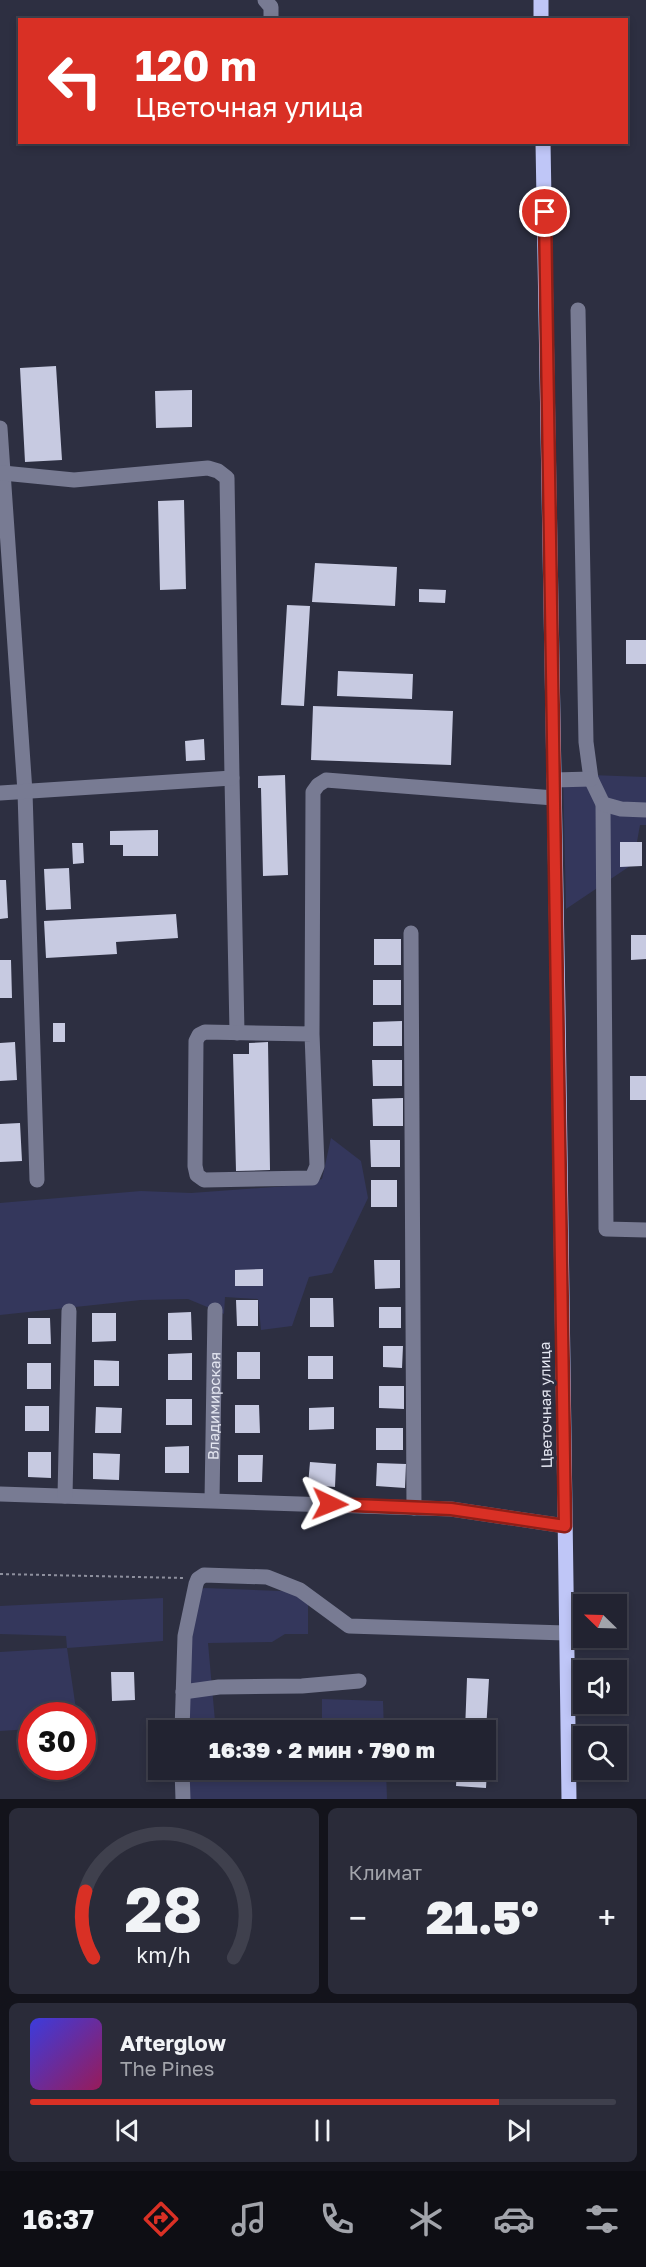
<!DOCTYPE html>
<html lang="ru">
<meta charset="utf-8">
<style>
:root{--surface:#222331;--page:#2a2b39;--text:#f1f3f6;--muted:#a2a4ab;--line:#3f404d;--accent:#d93025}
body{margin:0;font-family:"Golos Text",sans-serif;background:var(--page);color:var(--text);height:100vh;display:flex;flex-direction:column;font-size:22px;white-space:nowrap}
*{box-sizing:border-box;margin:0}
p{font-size:20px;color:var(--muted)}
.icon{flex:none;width:33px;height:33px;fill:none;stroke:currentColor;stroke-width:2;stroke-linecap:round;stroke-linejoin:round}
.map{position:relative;height:1799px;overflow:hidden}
.drawer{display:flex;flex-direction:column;gap:9px;padding:9px;background:#13131b;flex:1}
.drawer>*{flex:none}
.hud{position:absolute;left:18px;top:18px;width:610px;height:126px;border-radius:0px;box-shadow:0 3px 9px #0003,0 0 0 2px var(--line);background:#d93025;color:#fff;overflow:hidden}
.needle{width:39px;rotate:293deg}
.tools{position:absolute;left:573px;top:1594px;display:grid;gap:12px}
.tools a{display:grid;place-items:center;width:54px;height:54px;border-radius:0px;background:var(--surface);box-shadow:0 3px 9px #0003,0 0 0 2px var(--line);font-size:30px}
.speed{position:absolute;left:18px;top:1702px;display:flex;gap:12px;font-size:30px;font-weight:700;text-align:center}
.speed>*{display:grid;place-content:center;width:78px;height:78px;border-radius:50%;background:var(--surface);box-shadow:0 3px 9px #0003,0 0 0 2px var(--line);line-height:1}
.speed .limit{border:9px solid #d22;background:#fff;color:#111}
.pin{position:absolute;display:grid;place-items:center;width:51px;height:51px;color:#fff;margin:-26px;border:3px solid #fff;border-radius:50%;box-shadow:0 2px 6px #0007}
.me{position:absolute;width:66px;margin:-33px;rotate:92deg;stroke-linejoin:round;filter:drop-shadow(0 0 4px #0008)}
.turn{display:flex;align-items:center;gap:21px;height:126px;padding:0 18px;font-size:27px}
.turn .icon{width:78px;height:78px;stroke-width:2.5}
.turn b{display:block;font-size:42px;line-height:51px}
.big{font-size:45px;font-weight:800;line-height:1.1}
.drawer .tile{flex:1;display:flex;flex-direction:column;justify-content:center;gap:9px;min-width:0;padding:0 21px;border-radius:9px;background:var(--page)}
.drawer .dial{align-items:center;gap:0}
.dial svg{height:156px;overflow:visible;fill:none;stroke:var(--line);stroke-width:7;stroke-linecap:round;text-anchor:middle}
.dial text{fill:var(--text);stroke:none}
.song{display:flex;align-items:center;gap:18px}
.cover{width:72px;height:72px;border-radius:9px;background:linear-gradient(135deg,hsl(240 70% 55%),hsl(330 70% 35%))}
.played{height:6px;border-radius:3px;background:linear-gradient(90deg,var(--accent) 80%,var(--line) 80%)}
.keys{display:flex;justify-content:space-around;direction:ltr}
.heat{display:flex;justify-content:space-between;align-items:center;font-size:33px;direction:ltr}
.drawer .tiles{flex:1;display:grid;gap:9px;grid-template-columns:1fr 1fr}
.tile:last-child{grid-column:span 2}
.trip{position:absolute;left:148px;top:1720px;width:348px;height:60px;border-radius:0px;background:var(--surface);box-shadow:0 3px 9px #0003,0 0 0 2px var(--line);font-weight:800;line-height:60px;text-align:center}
.menu{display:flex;height:96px;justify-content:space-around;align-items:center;background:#0e0e14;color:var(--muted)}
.menu .icon{width:42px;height:42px}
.menu .active{color:var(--accent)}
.menu b{font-size:27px;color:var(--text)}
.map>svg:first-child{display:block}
.green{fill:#34375c}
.building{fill:#c7cae1}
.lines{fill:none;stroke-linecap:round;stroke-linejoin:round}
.path{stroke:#8e909e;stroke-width:2;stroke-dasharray:3 3;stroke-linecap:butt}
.minor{stroke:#787b93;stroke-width:15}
.major{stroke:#bfc6f7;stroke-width:15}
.route-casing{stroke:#8d1f18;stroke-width:15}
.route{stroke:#d93025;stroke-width:10}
.labels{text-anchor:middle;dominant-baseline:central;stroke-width:6;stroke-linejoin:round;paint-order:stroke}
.street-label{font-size:15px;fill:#e3e5f0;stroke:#2d2f41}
</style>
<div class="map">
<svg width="646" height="1799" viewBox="0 0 646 1799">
<rect width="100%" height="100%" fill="#2d2f41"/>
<path class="green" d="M563,774L646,777V825H640L633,864L566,909Z
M331,1138L361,1161L368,1198L332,1273L309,1277L292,1326L261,1330L258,1299L225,1297L224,1314L188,1299L141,1300L0,1315V1203L141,1191L191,1193L301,1185L322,1179Z
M204,1588L308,1592V1634H285L272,1642L208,1643L215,1721L322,1725V1699L383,1701L384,1731H190L184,1622L192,1599Z
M163,1598V1641L67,1648L77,1716H32L31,1729L0,1731V1652L67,1648L66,1636L0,1634V1606Z
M190,1770H386L387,1799H190Z"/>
<path class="building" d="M56,366L62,460L25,462L20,368Z
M192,390V427L156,428L155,391Z
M184,500L186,589L160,590L158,501Z
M315,563L397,567L395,606L312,602Z
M419,589L446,590L445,603L419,602Z
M287,605L310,606L304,706L281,705Z
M626,640H646V664H626Z
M338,671L413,674L412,699L337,696Z
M313,706L453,711L451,765L311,760Z
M204,739L205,760L186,761L185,741Z
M285,775L288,875L263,876L261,788H258V776Z
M158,830V856H123V845H110V831Z
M620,842H642V866L620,867Z
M72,843H83L84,863L73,864Z
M69,868L71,909L46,910L44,869Z
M0,880H6L8,918L0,919Z
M176,914L178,938L116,942L117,954L46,958L44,921Z
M631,935H646V959L631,960Z
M374,939H401V965H374Z
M0,960H11L12,998H0Z
M373,980H401V1005H373Z
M402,1021V1046H373V1022Z
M53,1023H65V1042H53Z
M15,1042L17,1080L0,1081V1043Z
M268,1042L270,1170L236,1171L233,1054H249V1043Z
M372,1060H402V1086H373Z
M630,1076H646V1100H630Z
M403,1098V1126H373L372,1099Z
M20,1123L22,1161L0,1162V1124Z
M370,1140H400V1167H371Z
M371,1180H397V1207H371Z
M374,1260H400V1288L375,1289Z
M263,1269V1286H235V1270Z
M310,1298H333L334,1327H310Z
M236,1300H258V1326H237Z
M379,1307H401V1328H379Z
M191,1312L192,1340H168V1313Z
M92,1313H116V1341L92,1342Z
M28,1318H50L51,1344H28Z
M383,1346H403L402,1368L383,1367Z
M237,1352H260V1379H237Z
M192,1353V1380H168V1354Z
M308,1356H333V1379H308Z
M94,1360L119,1361V1386H94Z
M27,1363H51V1389H27Z
M379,1386H404V1409L379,1408Z
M166,1399H192V1425H166Z
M235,1405H259L260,1433H235Z
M25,1406H49V1431H25Z
M96,1407L122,1408L121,1433H95Z
M334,1407V1429L309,1430V1408Z
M376,1428H403V1450H376Z
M189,1446V1473H165V1447Z
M28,1452H51V1478L28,1477Z
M93,1453L120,1454L119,1480L93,1479Z
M238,1455H263L262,1482H238Z
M310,1462L336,1464L335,1487L308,1485Z
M377,1463L406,1464L405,1488L376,1486Z
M111,1672H134L135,1700L112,1701Z
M467,1678L489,1679L486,1731H465Z
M457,1770H487L486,1788L456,1786Z"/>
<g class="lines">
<path class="path" d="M0,1574L183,1578"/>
<g class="minor">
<path d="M265,0L271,7V20"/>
<path d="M578,310L586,742L591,779L603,804L606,1229L646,1230"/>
<path d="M0,428L25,792L37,1180"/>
<path d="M232,778L237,1033"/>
<path d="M554,780L591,779"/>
<path d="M0,793L232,778L227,478L218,471L208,468L74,480L3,473"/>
<path d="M603,804L621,809L646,810"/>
<path d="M411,933L414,1508"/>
<path d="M312,1034L205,1032L199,1035L196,1041L195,1166L197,1175L204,1180L312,1178L317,1166L312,1034L313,792L318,785L326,780L554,798"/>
<path d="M0,1494L451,1509L565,1526"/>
<path d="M65,1496L69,1311"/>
<path id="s1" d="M212,1500L215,1310"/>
<path d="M183,1692L219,1687L302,1686L359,1681"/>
<path d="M182,1731L185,1636L196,1584L198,1579L204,1575L267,1577L300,1590L349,1626L566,1633"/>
<path d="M182,1770L183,1799"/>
</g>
<path class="major" d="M541,0V20
M543,142L558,1010L569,1799"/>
</g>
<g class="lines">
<defs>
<path id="route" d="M330,1504L451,1509L565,1526L545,212"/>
</defs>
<use href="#route" class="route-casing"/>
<use href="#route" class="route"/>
</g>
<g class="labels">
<g class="street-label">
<text stroke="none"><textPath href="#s1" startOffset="94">Владимирская</textPath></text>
<text transform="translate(545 1405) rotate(-91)">Цветочная улица</text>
</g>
</g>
</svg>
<div class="tools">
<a><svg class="needle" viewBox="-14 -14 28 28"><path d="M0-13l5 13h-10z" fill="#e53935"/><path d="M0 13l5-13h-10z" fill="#a2a4ab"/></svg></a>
<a><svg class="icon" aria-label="sound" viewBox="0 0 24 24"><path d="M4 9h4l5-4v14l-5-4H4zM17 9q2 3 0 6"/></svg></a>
<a><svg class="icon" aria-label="search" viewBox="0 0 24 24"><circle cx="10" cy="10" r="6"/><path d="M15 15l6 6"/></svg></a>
</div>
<div class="speed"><div class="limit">30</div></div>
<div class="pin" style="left:545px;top:212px;background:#d93025"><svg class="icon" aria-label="arrive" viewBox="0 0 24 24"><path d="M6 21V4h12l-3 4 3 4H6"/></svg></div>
<svg class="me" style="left:330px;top:1504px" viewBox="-20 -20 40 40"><path d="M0-17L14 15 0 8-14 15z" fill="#d93025" stroke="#fff" stroke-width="4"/></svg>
<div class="trip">16:39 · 2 мин · 790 m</div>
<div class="hud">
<div class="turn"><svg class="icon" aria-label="left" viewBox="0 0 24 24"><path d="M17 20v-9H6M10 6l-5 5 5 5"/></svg><div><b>120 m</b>Цветочная улица</div></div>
</div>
</div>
<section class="drawer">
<div class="tiles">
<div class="tile dial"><svg viewBox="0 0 100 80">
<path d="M14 69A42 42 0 1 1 86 69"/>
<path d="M14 69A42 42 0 0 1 10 35" stroke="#d93025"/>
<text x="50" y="56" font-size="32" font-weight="700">28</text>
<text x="50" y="72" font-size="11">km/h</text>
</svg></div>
<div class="tile"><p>Климат</p>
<div class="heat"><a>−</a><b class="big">21.5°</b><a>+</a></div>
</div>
<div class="tile">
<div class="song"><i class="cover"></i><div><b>Afterglow</b><p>The Pines</p></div></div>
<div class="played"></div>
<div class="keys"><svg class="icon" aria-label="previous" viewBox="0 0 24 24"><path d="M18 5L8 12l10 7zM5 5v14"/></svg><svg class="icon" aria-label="pause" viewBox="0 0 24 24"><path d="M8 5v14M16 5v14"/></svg><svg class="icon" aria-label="next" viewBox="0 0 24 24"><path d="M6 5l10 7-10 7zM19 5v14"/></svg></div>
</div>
</div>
</section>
<nav class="menu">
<b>16:37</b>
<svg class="icon active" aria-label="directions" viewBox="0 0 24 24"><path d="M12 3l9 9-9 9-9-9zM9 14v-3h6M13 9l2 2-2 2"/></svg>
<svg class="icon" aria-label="music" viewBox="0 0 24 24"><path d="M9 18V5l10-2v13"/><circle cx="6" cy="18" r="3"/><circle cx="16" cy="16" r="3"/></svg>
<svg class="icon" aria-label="phone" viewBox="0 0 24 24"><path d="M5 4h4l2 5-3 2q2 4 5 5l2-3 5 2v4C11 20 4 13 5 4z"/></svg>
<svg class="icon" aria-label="climate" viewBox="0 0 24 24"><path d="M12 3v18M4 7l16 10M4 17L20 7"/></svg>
<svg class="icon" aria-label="car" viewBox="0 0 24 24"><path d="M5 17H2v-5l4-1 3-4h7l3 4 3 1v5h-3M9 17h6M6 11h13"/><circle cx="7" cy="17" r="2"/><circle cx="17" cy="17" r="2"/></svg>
<svg class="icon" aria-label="filters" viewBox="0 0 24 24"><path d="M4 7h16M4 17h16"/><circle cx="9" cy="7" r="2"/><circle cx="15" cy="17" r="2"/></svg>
</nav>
